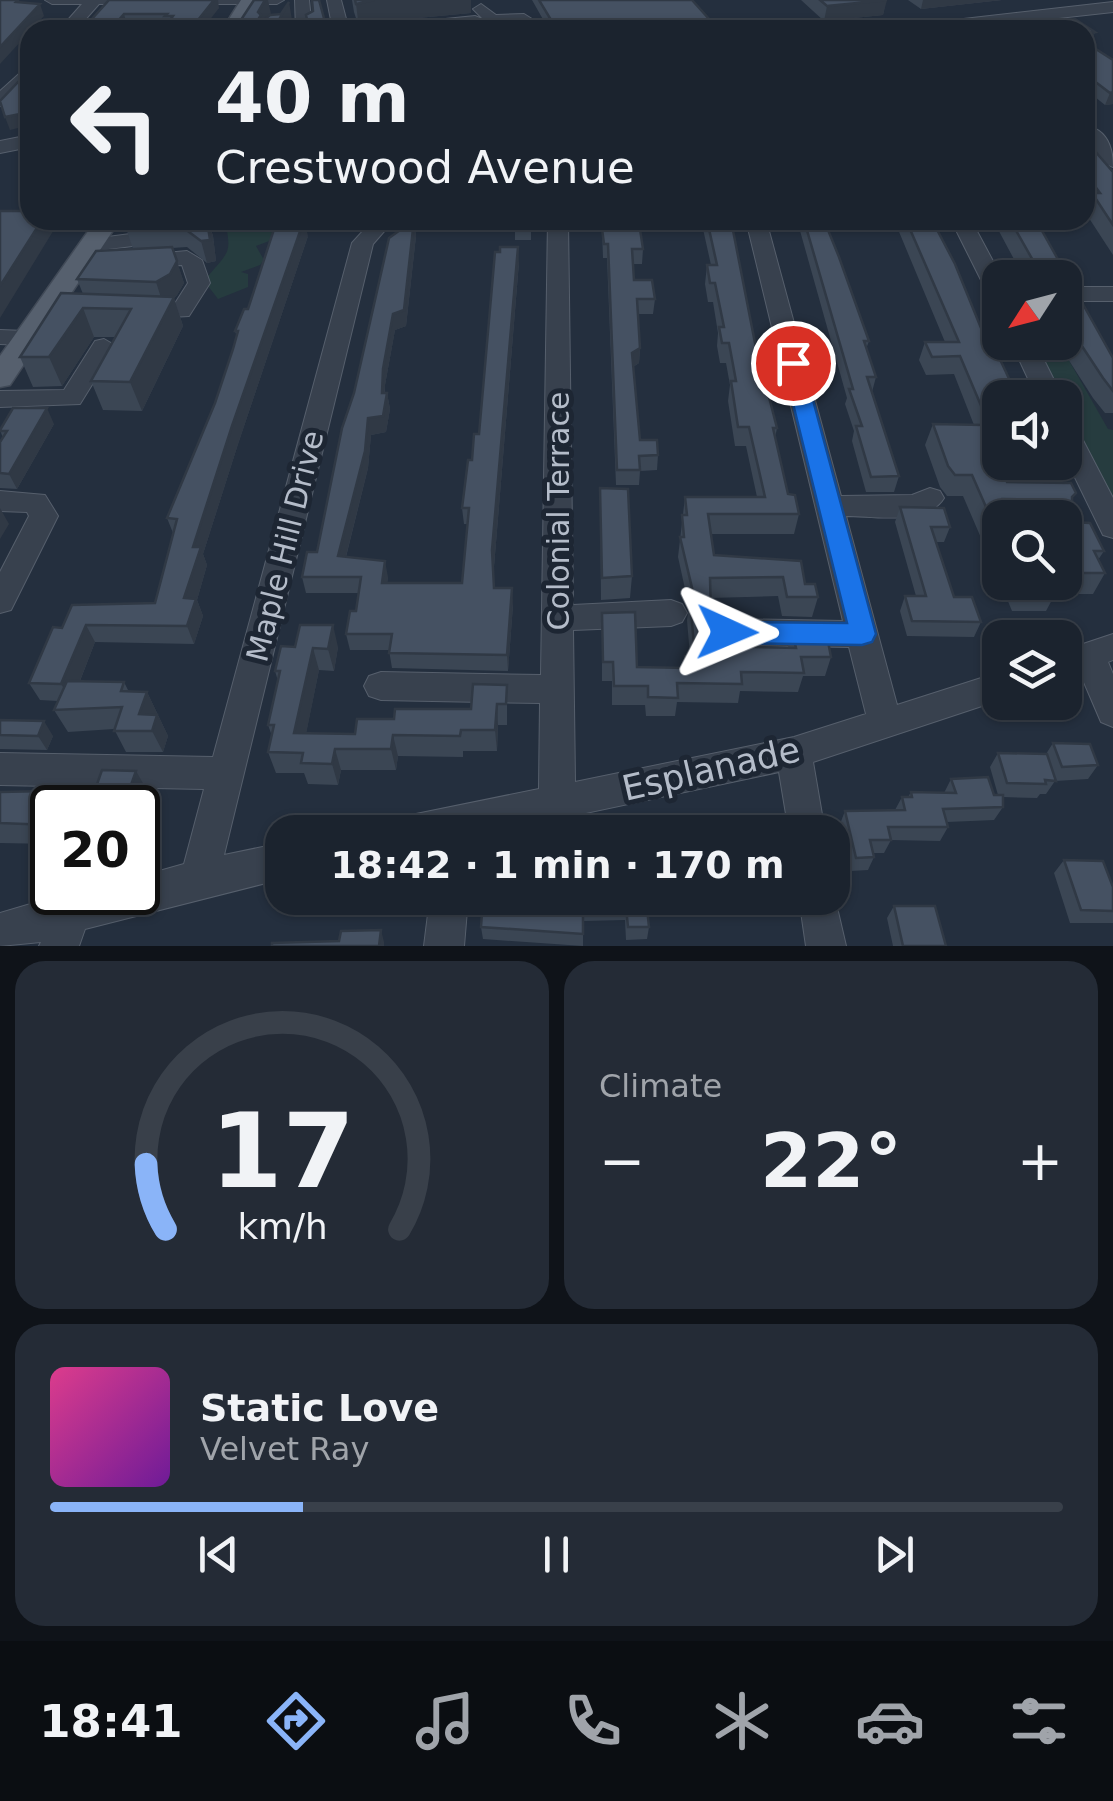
<!DOCTYPE html>
<meta charset="utf-8">
<style>
:root{--surface:#1b232e;--page:#242b36;--text:#f1f3f6;--muted:#a0a4aa;--line:#39404a;--accent:#8ab4f8}
body{margin:0;font-family:"DejaVu Sans",sans-serif;background:var(--page);color:var(--text);height:100vh;display:flex;flex-direction:column;font-size:38px;white-space:nowrap}
*{box-sizing:border-box;margin:0}
p{font-size:32px;color:var(--muted)}
.icon{flex:none;width:55px;height:55px;fill:none;stroke:currentColor;stroke-width:2;stroke-linecap:round;stroke-linejoin:round}
.map{position:relative;height:946px;overflow:hidden}
.panel{display:flex;flex-direction:column;gap:15px;padding:15px;background:#0f1319;flex:1}
.panel>*{flex:none}
.hud{position:absolute;left:20px;top:20px;width:1075px;height:210px;border-radius:30px;box-shadow:0 2px 8px #0004,0 0 0 2px var(--line);background:#1b232e;color:var(--text);overflow:hidden}
.needle{width:65px;rotate:234deg}
.fabs{position:absolute;left:982px;top:260px;display:grid;gap:20px}
.fabs a{display:grid;place-items:center;width:100px;height:100px;border-radius:20px;background:var(--surface);box-shadow:0 2px 8px #0004,0 0 0 2px var(--line);font-size:50px}
.speed{position:absolute;left:30px;top:785px;display:flex;gap:20px;font-size:50px;font-weight:700;text-align:center}
.speed>*{display:grid;place-content:center;width:130px;height:130px;border-radius:50%;background:var(--surface);box-shadow:0 2px 8px #0004,0 0 0 2px var(--line);line-height:1}
.speed .limit{border:5px solid #111;border-radius:15px;background:#fff;color:#111}
.pin{position:absolute;display:grid;place-items:center;width:85px;height:85px;color:#fff;margin:-42px;border:5px solid #fff;border-radius:50%;box-shadow:0 2px 10px #0007}
.me{position:absolute;width:110px;margin:-55px;rotate:91deg;stroke-linejoin:round;filter:drop-shadow(0 0 8px #0008)}
.turn{display:flex;align-items:center;gap:35px;height:210px;padding:0 30px;font-size:45px}
.turn .icon{width:130px;height:130px;stroke-width:2.5}
.turn b{display:block;font-size:70px;line-height:85px}
.big{font-size:75px;font-weight:800;line-height:1.1}
.panel .tile{flex:1;display:flex;flex-direction:column;justify-content:center;gap:15px;min-width:0;padding:0 35px;border-radius:30px;background:var(--page)}
.panel .dial{align-items:center;gap:0}
.dial svg{height:260px;overflow:visible;fill:none;stroke:var(--line);stroke-width:7;stroke-linecap:round;text-anchor:middle}
.dial text{fill:var(--text);stroke:none}
.song{display:flex;align-items:center;gap:30px}
.cover{width:120px;height:120px;border-radius:15px;background:linear-gradient(135deg,hsl(330 70% 55%),hsl(280 70% 35%))}
.played{height:10px;border-radius:5px;background:linear-gradient(90deg,var(--accent) 25%,var(--line) 25%)}
.keys{display:flex;justify-content:space-around;direction:ltr}
.heat{display:flex;justify-content:space-between;align-items:center;font-size:55px;direction:ltr}
.panel .tiles{flex:1;display:grid;gap:15px;grid-template-columns:1fr 1fr}
.tile:last-child{grid-column:span 2}
.trip{position:absolute;left:265px;top:815px;width:585px;height:100px;border-radius:30px;background:var(--surface);box-shadow:0 2px 8px #0004,0 0 0 2px var(--line);font-weight:800;line-height:100px;text-align:center}
.dock{display:flex;height:160px;justify-content:space-around;align-items:center;background:#0b0e12;color:var(--muted)}
.dock .icon{width:70px;height:70px}
.dock .current{color:var(--accent)}
.dock b{font-size:45px;color:var(--text)}
.map>svg:first-child{display:block}
.green{fill:#263c3f}
.lines{fill:none;stroke-linecap:round;stroke-linejoin:round}
.minor-casing{stroke:#565f6c;stroke-width:2}
.major-casing{stroke:#414a57;stroke-width:3}
.minor{fill:#38414e;fill-rule:evenodd}
.major{fill:#56606e;fill-rule:evenodd}
.wall{fill:#3b4654}
.shaded-wall{fill:#303945}
.building{fill:#455162;stroke:#303945;stroke-width:2.5}
.route{fill:#1a73e8;stroke:#114b97;stroke-width:2.5}
.labels{text-anchor:middle;dominant-baseline:central;stroke-width:10;stroke-linejoin:round;paint-order:stroke}
.street-label{font-size:30px;fill:#b4bcc9;stroke:#1d2633}
.near-street-label{font-size:35px;fill:#b4bcc9;stroke:#1d2633}
</style>
<div class="map">
<svg width="1113" height="946" viewBox="0 0 1113 946">
<rect width="100%" height="100%" fill="#242f3e"/>
<path class="green" d="M225,220H281L278,221L285,226L277,238L256,246L264,260L260,265L241,272L248,274V287L218,299L208,286V276C231,250 231,252 225,220Z
M1031,343H1059L1108,429L1113,430V527L1065,407V398L1060,397Z"/>
<g class="lines">
<defs>
<path id="minor" d="M45,0H284L277,4H99L76,30H59L82,4H52Z
M295,0H309L312,30H296Z
M327,0H341L349,30H333Z
M1113,2V12L952,30H903L911,25Z
M481,4L496,15L524,14L532,19L524,24L487,23L473,9Z
M475,16L480,18V24L432,30H378L386,25Z
M30,64V79L6,105L0,106V91Z
M1091,127C1109,133 1113,151 1113,167C1100,163 1085,142 1085,129Z
M30,135V147L0,153V141Z
M200,220H223L198,238L92,251L81,245L92,239L192,226Z
M373,220H394L373,244L224,855L282,843V879L85,929L79,946H39L41,942L0,946V913L71,892H138V877L184,864L204,789L0,785V753L213,757L352,243Z
M548,220H568L573,605L671,600L682,604L687,613L682,622L671,626L573,630L575,782L794,737L866,714L849,647L727,645L716,641L711,632L716,623L727,619L843,621L746,220H766L841,496L912,495L930,488L940,491L944,498C927,526 874,516 846,516L897,705L1000,672V700L813,762L825,832H789L779,772L496,832H398L403,820L416,814L539,789L540,703L381,700L369,696L364,686L369,676L381,672L541,675Z
M951,220H971L1002,278L1000,303L989,296Z
M187,251L202,260L210,283L189,316L135,319L131,314L135,309L174,305L188,283L182,265L133,266L130,261L133,256Z
M1065,287H1113V301H1065Z
M0,330L25,331L37,338L25,345L0,344Z
M104,339L116,346L80,404L0,407V391L64,390L95,341Z
M1011,342H1035L1063,398H1037Z
M1065,420L1074,423L1113,498V538L1103,535L1065,457Z
M0,491L45,495L58,516L11,610L0,613V572L29,516L27,512L0,511Z
M1113,634V660L1108,662L1113,674V727L1101,722L1080,673L1065,678V650Z
M832,886L846,946H806L799,898H832Z
M430,898H468L464,946H424Z"/>
<path id="major" d="M241,0H259L240,30H222Z
M96,220H120L10,385L0,387V356Z"/>
</defs>
<use href="#minor" class="minor-casing"/>
<use href="#major" class="major-casing"/>
<use href="#minor" class="minor"/>
<use href="#major" class="major"/>
</g>
<path class="wall" d="M109,0L219,8L167,25H127L123,30H82Z
M352,0H471V13L386,21L359,28L354,12Z
M532,0H692L708,30H549Z
M801,0H886L883,15L824,21Z
M908,0H1002L921,9Z
M1075,19L1095,32L1091,43L1088,44L1113,60V104L1105,105L1085,89V30H1021L1023,26Z
M1085,141L1113,172V255L1085,212L1088,204L1085,200Z
M126,220H208L213,236L216,261L207,263L187,247L172,248L184,283L177,295L174,298L183,326L142,411L103,410L91,381L115,337H94L62,386L33,387L20,357L83,294L77,279L133,249L126,228H129Z
M414,220L416,236L406,326L395,330L385,385V393H387L390,409L386,432L371,435L368,468L346,557L388,577L387,583H462L468,524H464L462,508L472,460L479,434L519,262L494,567V588L513,605L508,671L392,668L389,650H350L346,634L356,611L359,593H306L302,577L317,552Z
M505,220H531V240H515V231H506Z
M701,220H731L755,343L777,428L775,438L788,494L799,514L794,534H711L714,555L805,584L818,597L812,617L782,616L778,596L711,598V615L718,646L788,647L792,631L831,657L825,676H803L798,692L740,691L738,703L677,702L675,716H646L645,705H612V681H602V613L637,667L683,668L685,656H690L687,620L689,607L678,557L685,497H757L746,446H735L728,401L730,385L726,363H720L717,346L718,333L713,302H708L705,284L707,265H711Z
M797,220H824L869,341L866,349L876,377L872,392L899,476L894,492H866L852,441L854,431L845,404L847,398Z
M886,220H932L1000,398V460H998L1007,482L1072,500L1073,522L1104,551L1098,560L1105,573L1093,594H1071L1069,598H1053L1046,611H1012L1000,582H1065V518H1000V582L963,496H947L940,487L925,445L933,424L974,425L954,374L926,375L919,360L925,342H945L897,227H889Z
M993,220H1036L1113,358V413H1105L1093,398L1061,348L1065,342V278H1024Z
M602,229L643,249L642,264H633L634,280L655,299L653,314H638L640,348L639,363L633,367L640,440L658,455L657,470L640,471L639,485H616L607,258H603Z
M308,236L238,444L203,554L207,565L197,600L203,616L194,644L95,642L80,681L124,682L129,692H147L168,736L163,752H126L114,729L68,732L54,710L58,701L40,700L29,683L62,628L155,603L173,533L167,518L215,403L237,337L235,331L248,309Z
M54,424L17,489L0,488V442L3,438L0,430Z
M600,488L632,576L630,598L601,600Z
M900,507L950,527L944,542H936L954,597L981,622L974,637L907,636L900,611L905,596H916L895,522Z
M281,646L338,647L334,671L319,670L306,733L355,734L394,719L471,709L507,685V725H498L497,751H463V757L398,756L396,770H341L338,785L308,784L304,773H276L268,752L272,736L268,725L278,681L275,671Z
M0,720L53,736L47,750L0,749Z
M1053,743L1098,765L1088,779L1055,781L1046,794H1040L1037,798L1003,797V807L994,820L947,822L948,827L940,841L891,840L884,853H873L874,857L868,870L850,871L840,824L845,811L895,810L902,797H908L911,792L944,793L951,779L998,795L990,767L998,753L1046,754Z
M0,792H148L139,819L138,808H52V844L0,843Z
M1064,860L1113,887V923H1070L1054,873Z
M483,898H774L775,904L770,917H731L730,910H647L649,927L647,939L626,940L625,920L583,921V946L483,939L481,927Z
M894,906L946,946H893L887,918Z"/>
<path class="shaded-wall" d="M214,0H218L219,8L202,30H190Z
M265,0H268L271,14L263,27L252,30L258,12Z
M374,0H471V13L386,21L359,28L356,4Z
M887,0L883,15L824,21L827,6Z
M923,0H1002L921,9Z
M289,2L292,20L287,30H273Z
M40,4L44,16L0,64V47Z
M124,14L127,25L123,30H110Z
M709,19L708,30H591Z
M325,22L326,30H309L308,24Z
M1095,32L1091,43L1085,44V33Z
M1113,92V104L1105,105L1110,93Z
M30,112V125L10,130L5,117Z
M42,220H52L55,228L0,318V286Z
M126,220H194L129,228Z
M207,220L213,236L216,261L207,263L201,241Z
M304,220L308,236L238,444L203,554L207,565L197,600L203,616L194,644L187,626L184,598L193,547L232,426Z
M414,220L416,236L406,326L395,330L385,385L384,408L387,393L390,409L386,432L371,435L368,468L342,572L338,556L368,418L382,393L383,369L393,314Z
M518,247L519,262L494,567L492,550Z
M177,261L184,283L177,295L174,298L183,326L142,411L130,382L163,304L156,282Z
M83,308L94,337L62,386L49,357Z
M640,348L639,363L631,368L632,353Z
M47,408L54,424L17,489L9,474Z
M0,508L9,524L0,539Z
M385,561L388,577L385,599L382,583Z
M512,588L513,605L508,671L507,655Z
M86,625L95,642L72,701L61,684Z
M333,625L338,647L334,671L328,649Z
M313,648L319,670L302,754L294,733Z
M147,692L168,736L163,752L152,731L139,714Z
M497,704L498,725L497,751L495,730Z
M44,721L53,736L47,750L38,736Z
M393,735L398,756L396,770L391,749Z
M335,749L341,770L338,785L332,764Z
M136,771L148,792L139,819L138,808H132L126,799Z
M93,797L99,808H89Z
M381,930L384,942V946H379Z"/>
<path class="building" d="M0,0H18L16,2L40,4L0,47Z
M109,0H214L190,30H163L173,16H165L167,14H124L110,30H82Z
M254,0H265L258,12L261,15L252,29H235Z
M312,0H319L325,22L308,24L306,15L313,11Z
M355,0H374L356,4Z
M539,0H692L709,19L591,30H557Z
M820,0H887L827,6Z
M289,2L273,30H252L270,15L281,14Z
M1075,19L1095,32L1085,33V30H1029L1023,26Z
M1085,42L1113,60V92L1110,93L1085,74Z
M30,75V112L5,117L0,101L20,80Z
M1085,141L1087,142L1113,172V225L1092,193H1100L1085,173Z
M0,211H30V220H42L0,286Z
M192,220H207L210,240L201,241L181,226L126,228Z
M304,220L232,426L193,547H201L184,598L196,599L187,626L86,625L61,684L29,683L53,627L62,628L72,605L155,603L177,519L167,518L215,403L233,349L238,331H235L244,309H248L276,223Z
M414,220L404,310L393,314L383,369L382,393H387L383,416L368,418L365,451L338,556L385,561L382,583H462L469,508H462L468,460H472L474,434H479L495,252H500V247H518L492,550L494,588H512L507,655L389,653L392,634H346L350,611H356L361,577H302L307,552H317L342,428L354,393L389,238Z
M515,220H531V225L515,226Z
M707,220H731L755,343L777,428H773L788,494L795,495L799,514H708L714,555L801,561L805,584H815L818,597H787L783,577L710,578L711,615L718,646L796,648L792,631H826L831,657H801L804,673L741,672L742,684L677,683L678,698L648,697V686H614L613,662H603L602,613L635,612L637,667L686,668L685,656H695L690,601L693,592L680,537H684L682,515H687L685,497H765L749,427H738L731,381H736L729,343H722L719,327H724L715,283H710L707,265H717Z
M804,220H824L839,257L869,341H864L876,377H867L899,476L871,477L856,426H862L849,389H853Z
M906,220H932L955,264L992,355H998L1018,398H1000V441H996L960,356L932,357L925,342H959Z
M1010,220H1036L1113,358V391L1103,378L1070,328H1075L1065,310V278H1043Z
M602,229H640L643,249H632L634,280H652L655,299H637L640,348L632,353L640,440H657L658,455L639,456L640,470H617L608,244H604Z
M172,247L177,261L170,274L156,282L77,279L96,251Z
M61,293L174,297L130,382L91,381L131,309L83,308L49,357H20Z
M13,408H47L9,474L0,473V442L7,431H0V430Z
M933,424L983,425L1007,482L1071,483L1076,493L1072,497L1073,522L1090,523L1104,551H1094L1105,573H1079L1081,577H1065V557H1077L1065,532V518H1058L1050,500L1003,499L1010,518H1000V539L972,475H955L948,466Z
M600,488L628,489L632,576L602,578Z
M900,507L944,508L950,527H931L954,597H972L981,622L912,621L905,596H926Z
M1019,582H1054L1057,590H1023Z
M300,625H333L328,649L313,648L294,733L355,734L357,719H394L395,709H471L473,684L507,685L506,704H497L495,730H461L460,736L393,735L391,749H335L332,764L301,763L303,753L268,752L274,725H268L280,671H275L281,646L295,647Z
M67,681L124,682L121,691L147,692L139,714L157,715L152,731H114L122,707L54,710Z
M0,720L44,721L38,736L0,735Z
M1053,743L1090,744L1098,765L1062,767Z
M998,753L1047,754L1056,781L1045,780L1046,784L1007,783Z
M102,770L136,771L126,799L93,797L89,808H52V819L50,825L0,823V792L95,790Z
M988,777L994,795H1003V807L943,809L948,827H888L891,840H870L874,857L856,858L845,811L905,810L902,797H912L911,792L956,793L951,779Z
M1064,860L1103,861L1113,887V911L1081,910Z
M483,898H646L649,927H628L626,907L583,909V934L481,927Z
M734,898H774L775,904H735Z
M894,906H935L946,946H903Z
M381,930L379,946H272V943L339,941L341,931Z"/>
<path class="route" d="M793,357L803,363L876,634L872,642L862,645L727,643L718,640L714,632L718,625L727,622L847,623L783,363Z"/>
<g class="labels">
<g class="street-label">
<text transform="translate(558 511) rotate(-90)">Colonial Terrace</text>
<text transform="translate(285 546) rotate(-76)">Maple Hill Drive</text>
</g>
<g class="near-street-label">
<text transform="translate(711 769) rotate(-13)">Esplanade</text>
</g>
</g>
</svg>
<div class="fabs">
<a><svg class="needle" viewBox="-14 -14 28 28"><path d="M0-13l5 13h-10z" fill="#e53935"/><path d="M0 13l5-13h-10z" fill="#a0a4aa"/></svg></a>
<a><svg class="icon" aria-label="sound" viewBox="0 0 24 24"><path d="M4 9h4l5-4v14l-5-4H4zM17 9q2 3 0 6"/></svg></a>
<a><svg class="icon" aria-label="search" viewBox="0 0 24 24"><circle cx="10" cy="10" r="6"/><path d="M15 15l6 6"/></svg></a>
<a><svg class="icon" aria-label="layers" viewBox="0 0 24 24"><path d="M12 4l9 5-9 5-9-5zM3 14l9 5 9-5"/></svg></a>
</div>
<div class="speed"><div class="limit">20</div></div>
<div class="pin" style="left:793px;top:363px;background:#d93025"><svg class="icon" aria-label="arrive" viewBox="0 0 24 24"><path d="M6 21V4h12l-3 4 3 4H6"/></svg></div>
<svg class="me" style="left:727px;top:632px" viewBox="-20 -20 40 40"><path d="M0-17L14 15 0 8-14 15z" fill="#1a73e8" stroke="#fff" stroke-width="4"/></svg>
<div class="trip">18:42 · 1 min · 170 m</div>
<div class="hud">
<div class="turn"><svg class="icon" aria-label="left" viewBox="0 0 24 24"><path d="M17 20v-9H6M10 6l-5 5 5 5"/></svg><div><b>40 m</b>Crestwood Avenue</div></div>
</div>
</div>
<section class="panel">
<div class="tiles">
<div class="tile dial"><svg viewBox="0 0 100 80">
<path d="M14 69A42 42 0 1 1 86 69"/>
<path d="M14 69A42 42 0 0 1 8 49" stroke="#8ab4f8"/>
<text x="50" y="56" font-size="32" font-weight="700">17</text>
<text x="50" y="72" font-size="11">km/h</text>
</svg></div>
<div class="tile"><p>Climate</p>
<div class="heat"><a>−</a><b class="big">22°</b><a>+</a></div>
</div>
<div class="tile">
<div class="song"><i class="cover"></i><div><b>Static Love</b><p>Velvet Ray</p></div></div>
<div class="played"></div>
<div class="keys"><svg class="icon" aria-label="previous" viewBox="0 0 24 24"><path d="M18 5L8 12l10 7zM5 5v14"/></svg><svg class="icon" aria-label="pause" viewBox="0 0 24 24"><path d="M8 5v14M16 5v14"/></svg><svg class="icon" aria-label="next" viewBox="0 0 24 24"><path d="M6 5l10 7-10 7zM19 5v14"/></svg></div>
</div>
</div>
</section>
<nav class="dock">
<b>18:41</b>
<svg class="icon current" aria-label="directions" viewBox="0 0 24 24"><path d="M12 3l9 9-9 9-9-9zM9 14v-3h6M13 9l2 2-2 2"/></svg>
<svg class="icon" aria-label="music" viewBox="0 0 24 24"><path d="M9 18V5l10-2v13"/><circle cx="6" cy="18" r="3"/><circle cx="16" cy="16" r="3"/></svg>
<svg class="icon" aria-label="phone" viewBox="0 0 24 24"><path d="M5 4h4l2 5-3 2q2 4 5 5l2-3 5 2v4C11 20 4 13 5 4z"/></svg>
<svg class="icon" aria-label="climate" viewBox="0 0 24 24"><path d="M12 3v18M4 7l16 10M4 17L20 7"/></svg>
<svg class="icon" aria-label="car" viewBox="0 0 24 24"><path d="M5 17H2v-5l4-1 3-4h7l3 4 3 1v5h-3M9 17h6M6 11h13"/><circle cx="7" cy="17" r="2"/><circle cx="17" cy="17" r="2"/></svg>
<svg class="icon" aria-label="filters" viewBox="0 0 24 24"><path d="M4 7h16M4 17h16"/><circle cx="9" cy="7" r="2"/><circle cx="15" cy="17" r="2"/></svg>
</nav>
